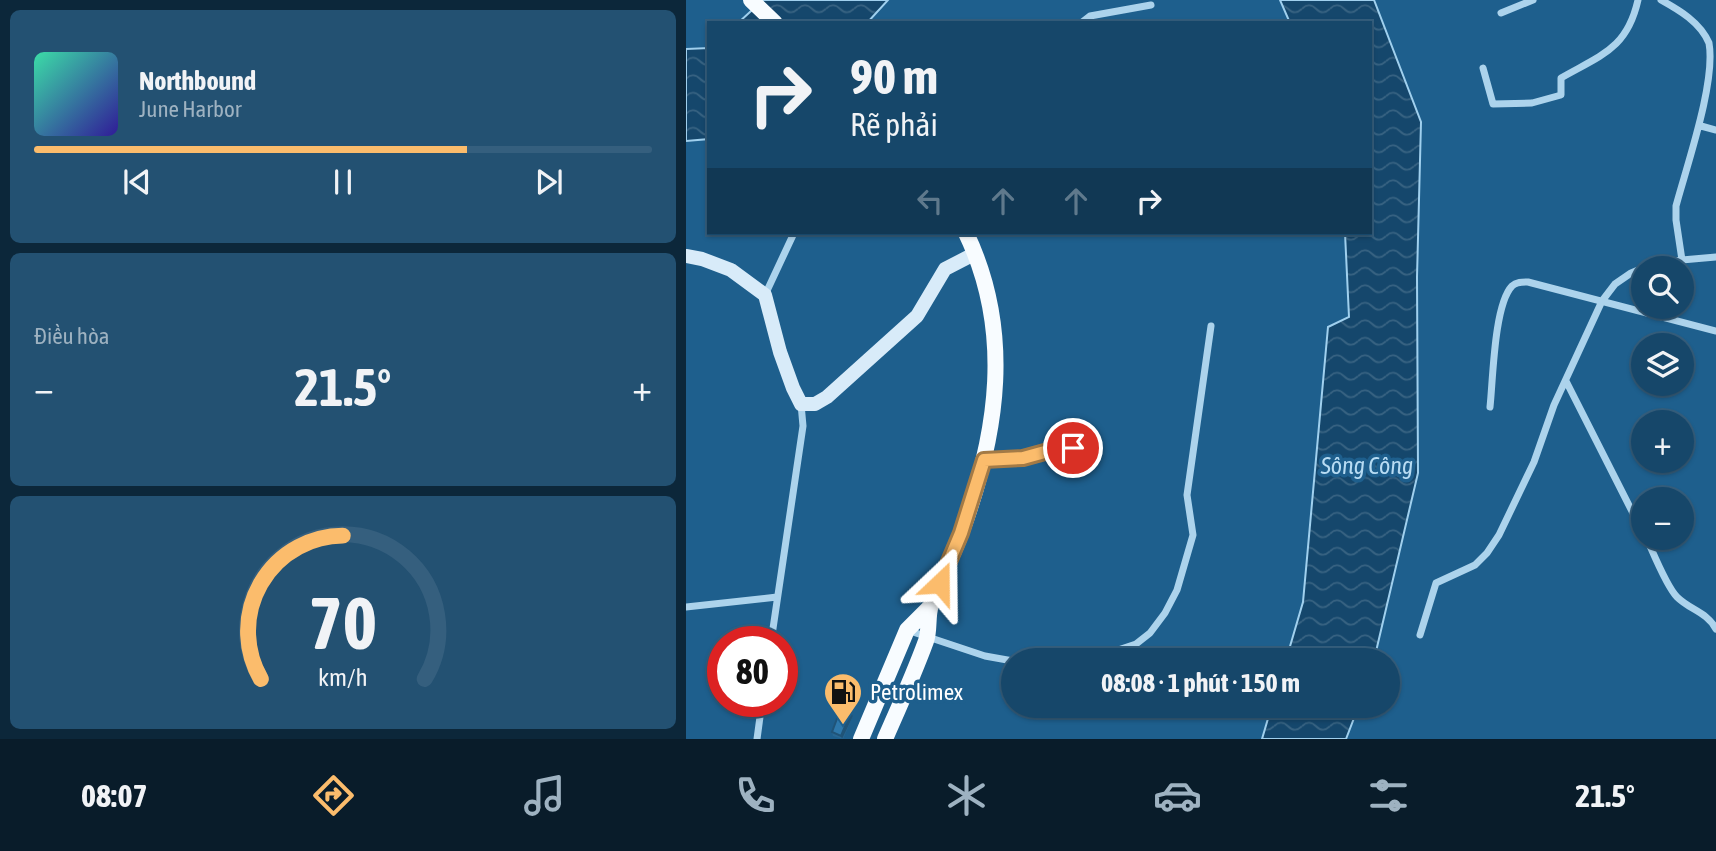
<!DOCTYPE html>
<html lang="vi">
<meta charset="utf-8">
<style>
:root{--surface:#16476a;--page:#235172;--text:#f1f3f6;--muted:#9eb2c1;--line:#355f7e;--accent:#fbbc6c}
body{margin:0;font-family:"Asap Condensed",sans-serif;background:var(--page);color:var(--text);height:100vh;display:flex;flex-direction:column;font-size:26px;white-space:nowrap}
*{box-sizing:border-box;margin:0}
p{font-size:23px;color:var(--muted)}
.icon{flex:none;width:38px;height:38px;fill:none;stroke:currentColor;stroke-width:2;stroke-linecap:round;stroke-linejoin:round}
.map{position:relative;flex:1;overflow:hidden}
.details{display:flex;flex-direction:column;gap:10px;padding:10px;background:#0c273a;width:686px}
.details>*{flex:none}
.hud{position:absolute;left:21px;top:21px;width:665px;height:214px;border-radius:0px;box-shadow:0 2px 5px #0004,0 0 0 2px var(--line);background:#16476a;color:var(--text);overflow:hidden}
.fabs{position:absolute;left:945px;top:256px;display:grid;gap:14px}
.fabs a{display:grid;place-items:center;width:63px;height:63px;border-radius:50%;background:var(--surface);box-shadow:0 2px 5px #0004,0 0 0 2px var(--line);font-size:35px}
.speed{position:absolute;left:21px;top:626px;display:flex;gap:14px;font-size:35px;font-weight:700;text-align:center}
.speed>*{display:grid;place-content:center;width:91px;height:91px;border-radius:50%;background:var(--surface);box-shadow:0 2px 5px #0004,0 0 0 2px var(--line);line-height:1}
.speed .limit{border:10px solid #d22;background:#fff;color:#111}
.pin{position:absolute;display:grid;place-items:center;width:60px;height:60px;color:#fff;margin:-30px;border:4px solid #fff;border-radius:50%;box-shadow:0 2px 7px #0007}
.me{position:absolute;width:77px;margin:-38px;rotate:23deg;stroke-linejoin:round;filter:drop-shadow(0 0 5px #0008)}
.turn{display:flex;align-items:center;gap:24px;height:147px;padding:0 28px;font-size:32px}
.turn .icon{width:91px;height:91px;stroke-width:2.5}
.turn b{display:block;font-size:49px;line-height:60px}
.lanes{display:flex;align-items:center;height:66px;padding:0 28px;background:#0003;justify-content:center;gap:35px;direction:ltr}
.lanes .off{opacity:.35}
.big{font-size:52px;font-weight:700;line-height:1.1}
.details .widget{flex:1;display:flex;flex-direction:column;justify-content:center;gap:10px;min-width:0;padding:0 24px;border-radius:10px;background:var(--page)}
.details .dial{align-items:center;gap:0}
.dial svg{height:182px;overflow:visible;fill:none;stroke:var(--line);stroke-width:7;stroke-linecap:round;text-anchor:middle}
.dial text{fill:var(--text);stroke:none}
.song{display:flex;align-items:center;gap:21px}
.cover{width:84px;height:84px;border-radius:10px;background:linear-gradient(135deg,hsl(160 70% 55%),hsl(250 70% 35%))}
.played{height:7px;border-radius:4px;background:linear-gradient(90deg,var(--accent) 70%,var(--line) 70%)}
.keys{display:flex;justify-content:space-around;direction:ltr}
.heat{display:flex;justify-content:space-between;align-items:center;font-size:38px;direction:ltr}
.trip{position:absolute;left:315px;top:648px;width:399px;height:70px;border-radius:35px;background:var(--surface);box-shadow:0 2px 5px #0004,0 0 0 2px var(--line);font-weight:700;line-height:70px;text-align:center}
.tabs{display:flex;height:112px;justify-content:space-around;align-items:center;background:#091c2a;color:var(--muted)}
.tabs .icon{width:49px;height:49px}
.tabs .selected{color:var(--accent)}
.tabs b{font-size:32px;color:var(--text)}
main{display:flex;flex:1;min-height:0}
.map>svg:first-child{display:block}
.water{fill:url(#water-waves);stroke:#a0d0ee;stroke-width:2}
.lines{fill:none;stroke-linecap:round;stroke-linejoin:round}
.minor{stroke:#acd3ec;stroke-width:7}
.secondary{stroke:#d8ebf9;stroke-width:14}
.trunk{stroke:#f8fcff;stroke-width:16}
.wall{fill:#286793}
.shaded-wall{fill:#205478}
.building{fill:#2e78ab;stroke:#205478;stroke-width:2}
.route-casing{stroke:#a37a46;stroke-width:18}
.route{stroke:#fbbc6c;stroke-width:12}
.labels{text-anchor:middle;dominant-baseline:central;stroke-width:7;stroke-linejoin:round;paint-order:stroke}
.poi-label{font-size:23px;fill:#fff;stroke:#1e5f8d;text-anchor:start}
.water-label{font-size:24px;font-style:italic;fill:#b8dcf3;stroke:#1e5f8d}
</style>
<main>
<section class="details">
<div class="widget">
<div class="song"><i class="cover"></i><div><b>Northbound</b><p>June Harbor</p></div></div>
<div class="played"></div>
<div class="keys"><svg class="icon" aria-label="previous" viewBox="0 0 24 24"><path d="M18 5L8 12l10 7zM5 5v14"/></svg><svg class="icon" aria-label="pause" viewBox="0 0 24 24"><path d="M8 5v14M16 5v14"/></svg><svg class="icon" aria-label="next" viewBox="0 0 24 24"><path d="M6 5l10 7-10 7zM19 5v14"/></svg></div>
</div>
<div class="widget"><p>Điều hòa</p>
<div class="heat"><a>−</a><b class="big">21.5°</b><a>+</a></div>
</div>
<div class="widget dial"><svg viewBox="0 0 100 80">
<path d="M14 69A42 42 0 1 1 86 69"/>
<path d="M14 69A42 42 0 0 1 50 6" stroke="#fbbc6c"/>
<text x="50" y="56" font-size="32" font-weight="700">70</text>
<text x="50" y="72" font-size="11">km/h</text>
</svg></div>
</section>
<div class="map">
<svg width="1030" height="739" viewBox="0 0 1030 739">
<defs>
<pattern id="water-waves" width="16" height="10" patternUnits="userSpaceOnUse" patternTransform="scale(1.75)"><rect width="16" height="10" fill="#15476c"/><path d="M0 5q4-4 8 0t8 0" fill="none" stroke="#386382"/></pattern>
</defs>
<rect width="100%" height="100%" fill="#1e5f8d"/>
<path class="water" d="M77,0H202L181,23H52Z
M594,0H688L735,122L731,277L732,473L688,660H600L617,602L642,327L663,317L659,233H684V23H604Z
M23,48V139L0,141V49Z
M586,705H673L660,739H576Z"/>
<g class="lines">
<path class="minor" d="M975,0C993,10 1014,22 1023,43C1030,82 1001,165 990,206V220L996,260
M815,13L847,0
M395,23L404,16L465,5
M797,68L807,104L846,103L875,95V78C915,55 941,49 952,0
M1015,126L1030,130
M957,268L973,262L1030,257
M79,295L108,233
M880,381L957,533
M804,407C807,380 808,305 826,286C830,282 836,282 842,282L1030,331
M298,460L337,458L366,450L387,448
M960,537C967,552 980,586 991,597C1004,610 1021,612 1030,629
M0,607L91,597
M221,630L299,656L327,661
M734,635L750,583L789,565L801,553L813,535L848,462L868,405L916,301L929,284L945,273L957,268
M85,642L117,426L115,404
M402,660L450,644L464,633L479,613L491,590L507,535L501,495L525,326
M71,739L76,702"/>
<path class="secondary" d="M0,256L16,259L45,270L79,295L94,352L107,388L115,404H129L141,397L231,316L259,269L288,254"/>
<path class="trunk" d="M65,0L89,23
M175,739L221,630L243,608
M199,739C213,707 228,674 240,641C244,630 241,616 245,605C254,580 267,556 276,531C312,432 327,331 280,233"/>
</g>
<path class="wall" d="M165,712L167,716L157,739L147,736L146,732Z"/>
<path class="shaded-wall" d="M165,712L167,716L156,739L155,736Z"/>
<path class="building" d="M155,708L165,712L155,736L146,732Z"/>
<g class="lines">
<defs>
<path id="route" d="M254,583L275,533L298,460L337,458L366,450L387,448"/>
</defs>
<use href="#route" class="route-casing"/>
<use href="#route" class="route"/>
</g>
<defs>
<symbol id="fuel-pin" viewBox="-11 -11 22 30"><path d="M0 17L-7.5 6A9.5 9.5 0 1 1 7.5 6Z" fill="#fbbc6c" stroke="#1e5f8d"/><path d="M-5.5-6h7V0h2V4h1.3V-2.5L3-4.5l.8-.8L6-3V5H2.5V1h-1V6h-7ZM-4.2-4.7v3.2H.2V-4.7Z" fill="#111"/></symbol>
</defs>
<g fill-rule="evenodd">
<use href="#fuel-pin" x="135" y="670" width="44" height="60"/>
</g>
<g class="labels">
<g class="poi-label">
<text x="184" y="692">Petrolimex</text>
</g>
<g class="water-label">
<text x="681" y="465">Sông Công</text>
</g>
</g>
</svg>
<div class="fabs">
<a><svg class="icon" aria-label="search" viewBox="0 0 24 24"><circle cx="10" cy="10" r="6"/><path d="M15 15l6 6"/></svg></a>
<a><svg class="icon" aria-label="layers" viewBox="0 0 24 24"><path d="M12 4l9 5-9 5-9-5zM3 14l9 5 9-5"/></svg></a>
<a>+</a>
<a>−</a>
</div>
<div class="speed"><div class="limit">80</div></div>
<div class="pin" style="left:387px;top:448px;background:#d93025"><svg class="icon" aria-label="arrive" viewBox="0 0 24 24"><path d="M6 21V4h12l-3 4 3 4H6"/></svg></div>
<svg class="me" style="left:254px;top:583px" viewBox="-20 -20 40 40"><path d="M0-17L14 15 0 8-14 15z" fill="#fbbc6c" stroke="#fff" stroke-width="4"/></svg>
<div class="trip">08:08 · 1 phút · 150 m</div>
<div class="hud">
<div class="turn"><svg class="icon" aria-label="right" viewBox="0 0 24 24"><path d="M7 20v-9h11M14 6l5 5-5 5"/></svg><div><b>90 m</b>Rẽ phải</div></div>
<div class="lanes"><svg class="icon off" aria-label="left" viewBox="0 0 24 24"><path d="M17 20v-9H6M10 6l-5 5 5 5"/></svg><svg class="icon off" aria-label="ahead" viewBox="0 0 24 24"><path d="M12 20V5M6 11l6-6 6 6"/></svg><svg class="icon off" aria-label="ahead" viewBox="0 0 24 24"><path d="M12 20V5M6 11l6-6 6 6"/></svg><svg class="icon" aria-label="right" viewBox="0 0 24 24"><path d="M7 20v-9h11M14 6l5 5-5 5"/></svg></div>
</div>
</div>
</main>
<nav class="tabs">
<b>08:07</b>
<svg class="icon selected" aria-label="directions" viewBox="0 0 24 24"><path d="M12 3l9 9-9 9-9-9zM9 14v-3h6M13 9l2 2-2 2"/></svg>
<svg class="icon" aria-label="music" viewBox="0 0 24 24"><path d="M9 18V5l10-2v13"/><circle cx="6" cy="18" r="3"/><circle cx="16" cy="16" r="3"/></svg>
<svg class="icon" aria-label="phone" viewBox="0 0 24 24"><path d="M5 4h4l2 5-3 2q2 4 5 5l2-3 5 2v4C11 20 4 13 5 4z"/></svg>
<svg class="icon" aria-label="climate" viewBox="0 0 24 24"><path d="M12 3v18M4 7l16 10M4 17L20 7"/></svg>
<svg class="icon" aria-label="car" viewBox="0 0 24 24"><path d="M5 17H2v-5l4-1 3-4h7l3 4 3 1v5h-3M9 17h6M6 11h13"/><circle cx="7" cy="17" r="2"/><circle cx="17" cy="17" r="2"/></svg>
<svg class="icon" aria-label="filters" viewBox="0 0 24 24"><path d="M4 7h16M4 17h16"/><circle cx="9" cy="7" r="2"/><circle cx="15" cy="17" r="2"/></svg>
<b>21.5°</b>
</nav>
